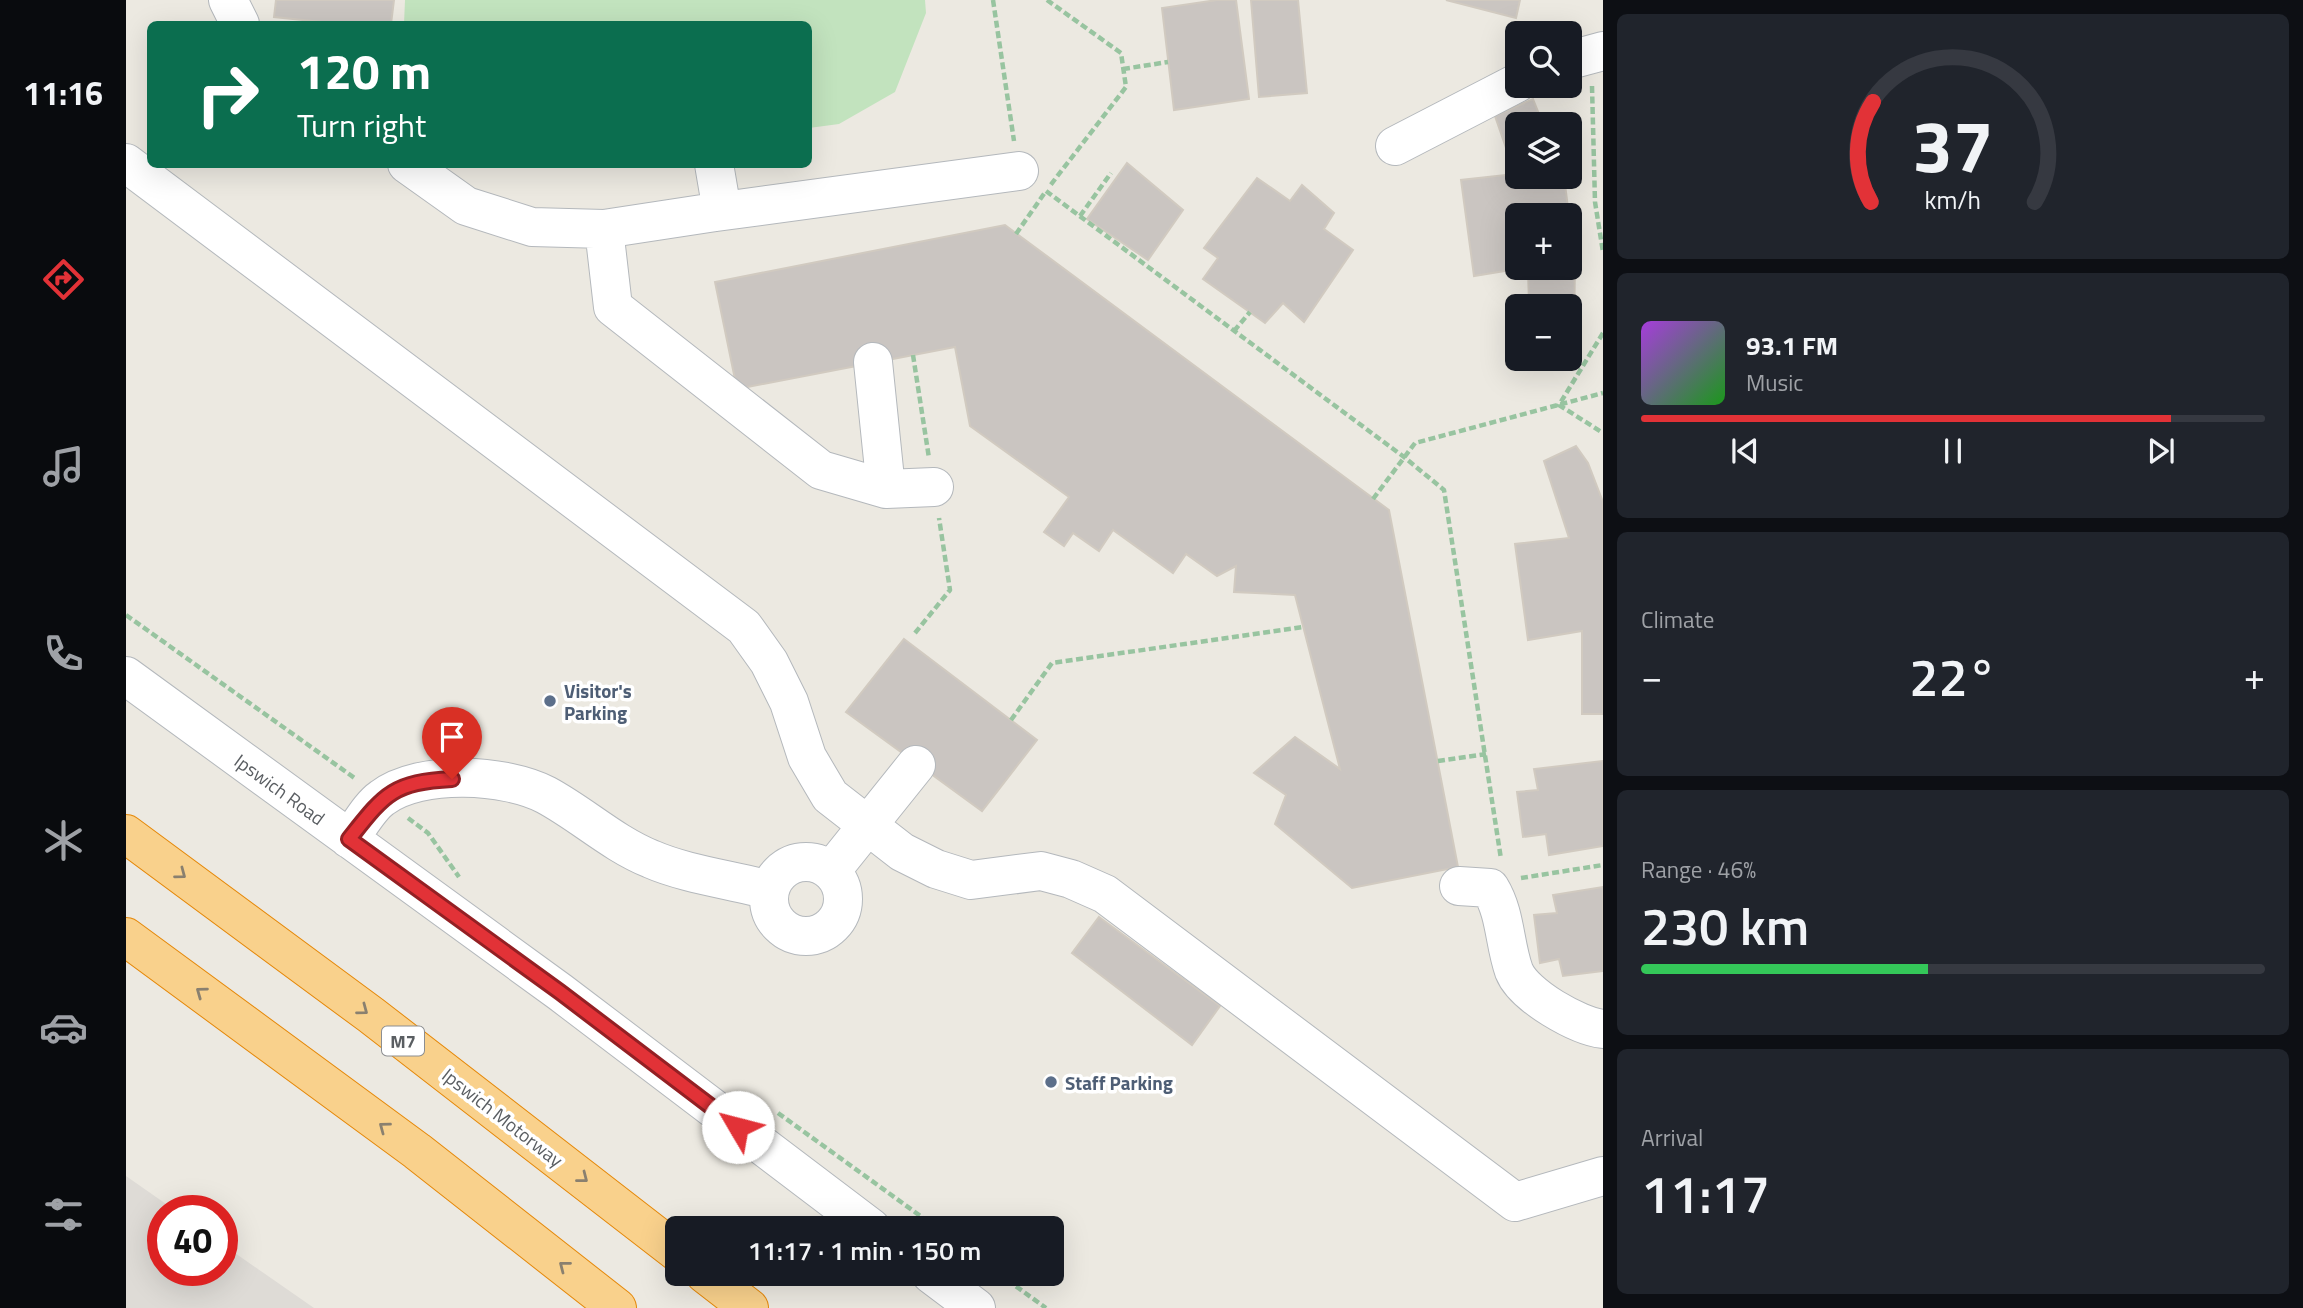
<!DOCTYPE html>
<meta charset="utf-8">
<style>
:root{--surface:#171b24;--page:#20242c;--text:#f1f3f6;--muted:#9ea1a6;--line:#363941;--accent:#e23237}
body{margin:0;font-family:"Titillium Web",sans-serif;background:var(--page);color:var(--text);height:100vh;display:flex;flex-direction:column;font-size:26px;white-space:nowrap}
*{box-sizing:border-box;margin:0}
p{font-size:23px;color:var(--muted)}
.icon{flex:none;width:38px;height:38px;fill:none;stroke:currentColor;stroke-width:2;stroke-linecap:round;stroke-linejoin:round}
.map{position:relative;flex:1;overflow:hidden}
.panel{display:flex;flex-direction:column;gap:14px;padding:14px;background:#0d0f14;width:700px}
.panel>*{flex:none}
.banner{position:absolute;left:21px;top:21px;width:665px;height:147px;border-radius:10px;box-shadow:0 7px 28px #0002;background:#0b6e4f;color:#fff;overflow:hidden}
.buttons{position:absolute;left:1379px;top:21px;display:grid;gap:14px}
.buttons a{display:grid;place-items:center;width:77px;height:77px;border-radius:10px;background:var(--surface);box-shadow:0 7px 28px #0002;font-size:35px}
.speed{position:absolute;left:21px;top:1195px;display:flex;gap:14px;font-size:35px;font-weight:700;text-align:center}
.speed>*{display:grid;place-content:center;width:91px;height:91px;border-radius:50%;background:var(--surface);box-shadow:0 7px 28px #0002;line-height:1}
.speed .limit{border:10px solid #d22;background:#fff;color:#111}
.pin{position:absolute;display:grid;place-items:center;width:60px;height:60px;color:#fff;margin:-72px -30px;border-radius:50% 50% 50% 0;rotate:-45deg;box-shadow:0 0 7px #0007}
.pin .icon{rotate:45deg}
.me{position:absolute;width:77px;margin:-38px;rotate:307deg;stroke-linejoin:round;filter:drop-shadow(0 0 5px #0008)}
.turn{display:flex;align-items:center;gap:24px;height:147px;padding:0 35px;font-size:32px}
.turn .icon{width:91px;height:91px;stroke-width:2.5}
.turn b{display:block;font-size:49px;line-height:60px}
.big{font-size:52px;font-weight:600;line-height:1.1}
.panel .card{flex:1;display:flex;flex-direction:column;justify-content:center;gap:10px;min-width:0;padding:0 24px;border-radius:10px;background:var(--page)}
.panel .dial{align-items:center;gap:0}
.dial svg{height:182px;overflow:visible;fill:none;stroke:var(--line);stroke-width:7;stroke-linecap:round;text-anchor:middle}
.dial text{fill:var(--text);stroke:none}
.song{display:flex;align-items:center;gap:21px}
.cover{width:84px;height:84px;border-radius:10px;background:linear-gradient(135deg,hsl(280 70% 55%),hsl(120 70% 35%))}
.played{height:7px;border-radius:4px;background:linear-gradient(90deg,var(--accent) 85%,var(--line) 85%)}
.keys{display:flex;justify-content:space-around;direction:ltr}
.heat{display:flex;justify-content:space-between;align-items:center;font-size:38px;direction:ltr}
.charge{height:10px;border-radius:5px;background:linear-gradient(90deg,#34c759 46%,var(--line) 0)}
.trip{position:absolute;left:539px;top:1216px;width:399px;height:70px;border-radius:10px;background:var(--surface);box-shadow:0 7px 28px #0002;font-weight:600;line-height:70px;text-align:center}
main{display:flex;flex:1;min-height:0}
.dock{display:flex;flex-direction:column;width:126px;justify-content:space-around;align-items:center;background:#090b0e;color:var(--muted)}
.dock .icon{width:49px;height:49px}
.dock .active{color:var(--accent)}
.dock b{font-size:32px;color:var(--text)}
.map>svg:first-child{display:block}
.industrial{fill:#dedbd6}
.green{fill:#c2e3be}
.building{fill:#cac5c1;stroke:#d1cac0;stroke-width:2}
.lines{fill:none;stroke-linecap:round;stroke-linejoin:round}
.minor-casing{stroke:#b4b8bc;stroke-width:40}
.highway-casing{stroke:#e58809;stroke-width:40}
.path{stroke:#98c4a0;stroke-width:4.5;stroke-dasharray:7 3.5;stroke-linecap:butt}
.minor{stroke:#fff;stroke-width:38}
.highway{stroke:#f9d18c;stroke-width:38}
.oneway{stroke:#8a806f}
.route-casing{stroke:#932024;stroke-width:18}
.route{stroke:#e23237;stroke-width:12}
.service-dot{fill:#5c6f8a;stroke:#fff;stroke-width:2.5}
.labels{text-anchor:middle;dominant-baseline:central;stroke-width:7;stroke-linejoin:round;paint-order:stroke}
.shield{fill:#fff;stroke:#8c8e91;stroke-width:2}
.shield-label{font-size:18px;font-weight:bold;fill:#5a5e62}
.service-label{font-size:19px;font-weight:bold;fill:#4e5e75;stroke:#fff;text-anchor:start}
.street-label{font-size:19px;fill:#5a5e62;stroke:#fff}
</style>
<main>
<nav class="dock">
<b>11:16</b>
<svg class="icon active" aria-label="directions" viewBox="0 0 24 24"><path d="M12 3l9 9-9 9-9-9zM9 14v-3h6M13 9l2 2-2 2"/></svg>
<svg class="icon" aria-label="music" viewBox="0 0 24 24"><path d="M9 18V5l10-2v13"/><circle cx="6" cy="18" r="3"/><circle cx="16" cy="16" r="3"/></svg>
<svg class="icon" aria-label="phone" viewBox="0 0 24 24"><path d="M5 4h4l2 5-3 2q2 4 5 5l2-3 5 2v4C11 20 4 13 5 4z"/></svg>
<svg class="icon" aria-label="climate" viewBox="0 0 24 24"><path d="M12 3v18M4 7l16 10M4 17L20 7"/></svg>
<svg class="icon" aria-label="car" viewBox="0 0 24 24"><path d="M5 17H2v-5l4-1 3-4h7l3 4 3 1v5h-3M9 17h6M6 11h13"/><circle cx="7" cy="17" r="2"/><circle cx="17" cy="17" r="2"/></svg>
<svg class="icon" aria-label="filters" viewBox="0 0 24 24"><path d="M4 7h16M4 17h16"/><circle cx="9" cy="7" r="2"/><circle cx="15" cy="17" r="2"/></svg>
</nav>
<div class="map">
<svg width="1477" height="1308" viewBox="0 0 1477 1308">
<rect width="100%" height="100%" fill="#ece9e1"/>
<path class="industrial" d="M0,1176L50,1211H37V1270H96V1244L188,1308H0Z"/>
<path class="green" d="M279,0H799L800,13L769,92L713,124L683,128L682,24H278Z"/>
<path class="building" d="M150,0H268L265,24H216L148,17Z
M1091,0H1110L1123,99L1048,110L1036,8Z
M1125,0H1172L1181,93L1133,97Z
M1320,0H1394L1390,18Z
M1407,99L1417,124H1391V177H1438L1443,215H1391V268H1397L1348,276L1335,180L1389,174L1369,116Z
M1001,163L1057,210L1022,260L961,219Z
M1131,178L1164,201L1176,185L1208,213L1198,229L1227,250L1178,322L1157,303L1139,323L1077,279L1092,258L1078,248Z
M1444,222L1449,262L1448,333H1444V306H1403L1402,268H1444Z
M879,225L1263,510L1332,867L1226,888L1149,824L1160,795L1128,773L1169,737L1214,769L1169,595L1108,592L1110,566L1091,576L1060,554L1047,573L987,530L973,551L947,533L938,546L918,532L943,497L844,426L829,347L611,389L589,282Z
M1450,446L1462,463L1477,502V714H1456V631L1402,640L1389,544L1443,538L1418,461Z
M778,639L911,740L856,811L720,712Z
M1477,761V846L1423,855L1420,834L1397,837L1391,792L1412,790L1408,769Z
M1477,887V971L1437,976L1433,959L1414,963L1408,915L1431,913L1427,895Z
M973,917L1094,1006L1066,1045L946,953Z"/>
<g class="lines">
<defs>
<path id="minor" d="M102,0L114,24
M1444,60L1477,51
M1269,146L1391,83
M0,163L618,627L643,662L663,702L681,757L704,796L776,852L810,869L845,880L915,871L945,879L979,894L1389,1202L1477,1176
M281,164L340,206L406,227L478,229L596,211L588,164
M590,212L893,171
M478,229L487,307L695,470L760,489L808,487
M747,362L760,489
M0,676L434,992L745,1228
M223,839C233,827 243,807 256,798C295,769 380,774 420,795C457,815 486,843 525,859C559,874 606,880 643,890
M643 899a37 37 0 1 1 74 0a37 37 0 1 1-74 0Z
M705,871L790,765
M1333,886L1364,888C1380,914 1378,943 1388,971C1398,996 1452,1026 1477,1029
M805,1274L850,1308"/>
<path id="highway" d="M0,834L245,1015L551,1252
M0,937L291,1151L491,1308
M579,1274L623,1308"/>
</defs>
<use href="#minor" class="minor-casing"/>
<use href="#highway" class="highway-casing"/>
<path class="path" d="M867,0L888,141
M921,0L995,53L1000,87L923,187
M997,69L1042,62
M1466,86L1469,202L1477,252
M954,216L985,173
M890,234L920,191L1278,457L1318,490L1375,859
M1108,331L1124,312
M1477,333L1433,405L1477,433
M787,355L803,458
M1247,499L1289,443L1477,393
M0,615L230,779
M789,633L824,590L813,518
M885,720L926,663L1177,627
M1312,761L1360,754
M282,818L302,833L333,877
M1395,878L1477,865
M652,1113L811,1228
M873,1274L920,1308"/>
<use href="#minor" class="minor"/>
<use href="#highway" class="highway"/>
</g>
<defs><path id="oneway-chevron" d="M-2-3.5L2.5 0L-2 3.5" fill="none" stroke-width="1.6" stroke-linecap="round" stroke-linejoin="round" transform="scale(1.75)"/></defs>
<g class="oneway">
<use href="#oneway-chevron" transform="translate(55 874) rotate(37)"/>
<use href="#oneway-chevron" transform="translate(75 992) rotate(-144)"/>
<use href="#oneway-chevron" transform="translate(237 1010) rotate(37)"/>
<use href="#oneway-chevron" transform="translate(258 1127) rotate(-143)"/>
<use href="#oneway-chevron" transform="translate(457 1178) rotate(38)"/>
<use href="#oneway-chevron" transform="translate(438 1266) rotate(-142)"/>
</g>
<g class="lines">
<defs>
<path id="route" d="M326,779C266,782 258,795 223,839L434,992L612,1127"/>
</defs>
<use href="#route" class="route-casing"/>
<use href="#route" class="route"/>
</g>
<g class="service-dot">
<circle cx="424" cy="701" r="7"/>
<circle cx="925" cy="1082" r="7"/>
</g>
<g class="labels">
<rect class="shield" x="256" y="1026.5" width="42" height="29" rx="5"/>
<g class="shield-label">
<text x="277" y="1041">M7</text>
</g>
<g class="service-label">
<text x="438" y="690">Visitor's<tspan x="438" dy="22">Parking</tspan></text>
<text x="939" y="1082">Staff Parking</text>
</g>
<g class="street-label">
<text transform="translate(154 789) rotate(36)">Ipswich Road</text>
<text transform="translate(377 1117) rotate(38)">Ipswich Motorway</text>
</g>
</g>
</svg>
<div class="buttons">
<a><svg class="icon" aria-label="search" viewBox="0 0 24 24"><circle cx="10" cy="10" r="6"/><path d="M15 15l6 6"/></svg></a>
<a><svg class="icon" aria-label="layers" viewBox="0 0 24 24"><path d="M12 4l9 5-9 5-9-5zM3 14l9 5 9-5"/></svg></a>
<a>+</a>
<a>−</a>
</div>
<div class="speed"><div class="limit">40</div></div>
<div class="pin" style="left:326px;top:779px;background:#d93025"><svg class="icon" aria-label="arrive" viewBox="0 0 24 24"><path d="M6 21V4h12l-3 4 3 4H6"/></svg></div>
<svg class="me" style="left:612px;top:1127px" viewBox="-20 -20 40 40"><circle r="19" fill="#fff"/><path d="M0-13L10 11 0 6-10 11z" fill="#e23237"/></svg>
<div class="trip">11:17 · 1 min · 150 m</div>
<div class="banner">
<div class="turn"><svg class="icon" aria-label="right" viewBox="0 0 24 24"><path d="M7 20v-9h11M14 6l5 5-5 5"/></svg><div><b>120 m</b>Turn right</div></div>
</div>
</div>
<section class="panel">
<div class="card dial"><svg viewBox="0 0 100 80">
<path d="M14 69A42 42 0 1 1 86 69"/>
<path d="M14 69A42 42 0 0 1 15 25" stroke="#e23237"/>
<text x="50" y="56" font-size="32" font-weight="700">37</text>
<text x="50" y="72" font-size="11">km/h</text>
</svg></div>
<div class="card">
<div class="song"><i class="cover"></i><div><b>93.1 FM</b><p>Music</p></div></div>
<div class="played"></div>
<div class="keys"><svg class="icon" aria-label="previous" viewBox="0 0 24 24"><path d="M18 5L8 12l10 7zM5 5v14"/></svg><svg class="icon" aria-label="pause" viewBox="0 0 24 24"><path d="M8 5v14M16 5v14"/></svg><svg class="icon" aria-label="next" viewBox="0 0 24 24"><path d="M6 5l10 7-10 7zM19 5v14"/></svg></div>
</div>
<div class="card"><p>Climate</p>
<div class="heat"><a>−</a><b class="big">22°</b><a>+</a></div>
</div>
<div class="card"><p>Range · 46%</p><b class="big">230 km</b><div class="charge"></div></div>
<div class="card"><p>Arrival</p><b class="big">11:17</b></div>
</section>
</main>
